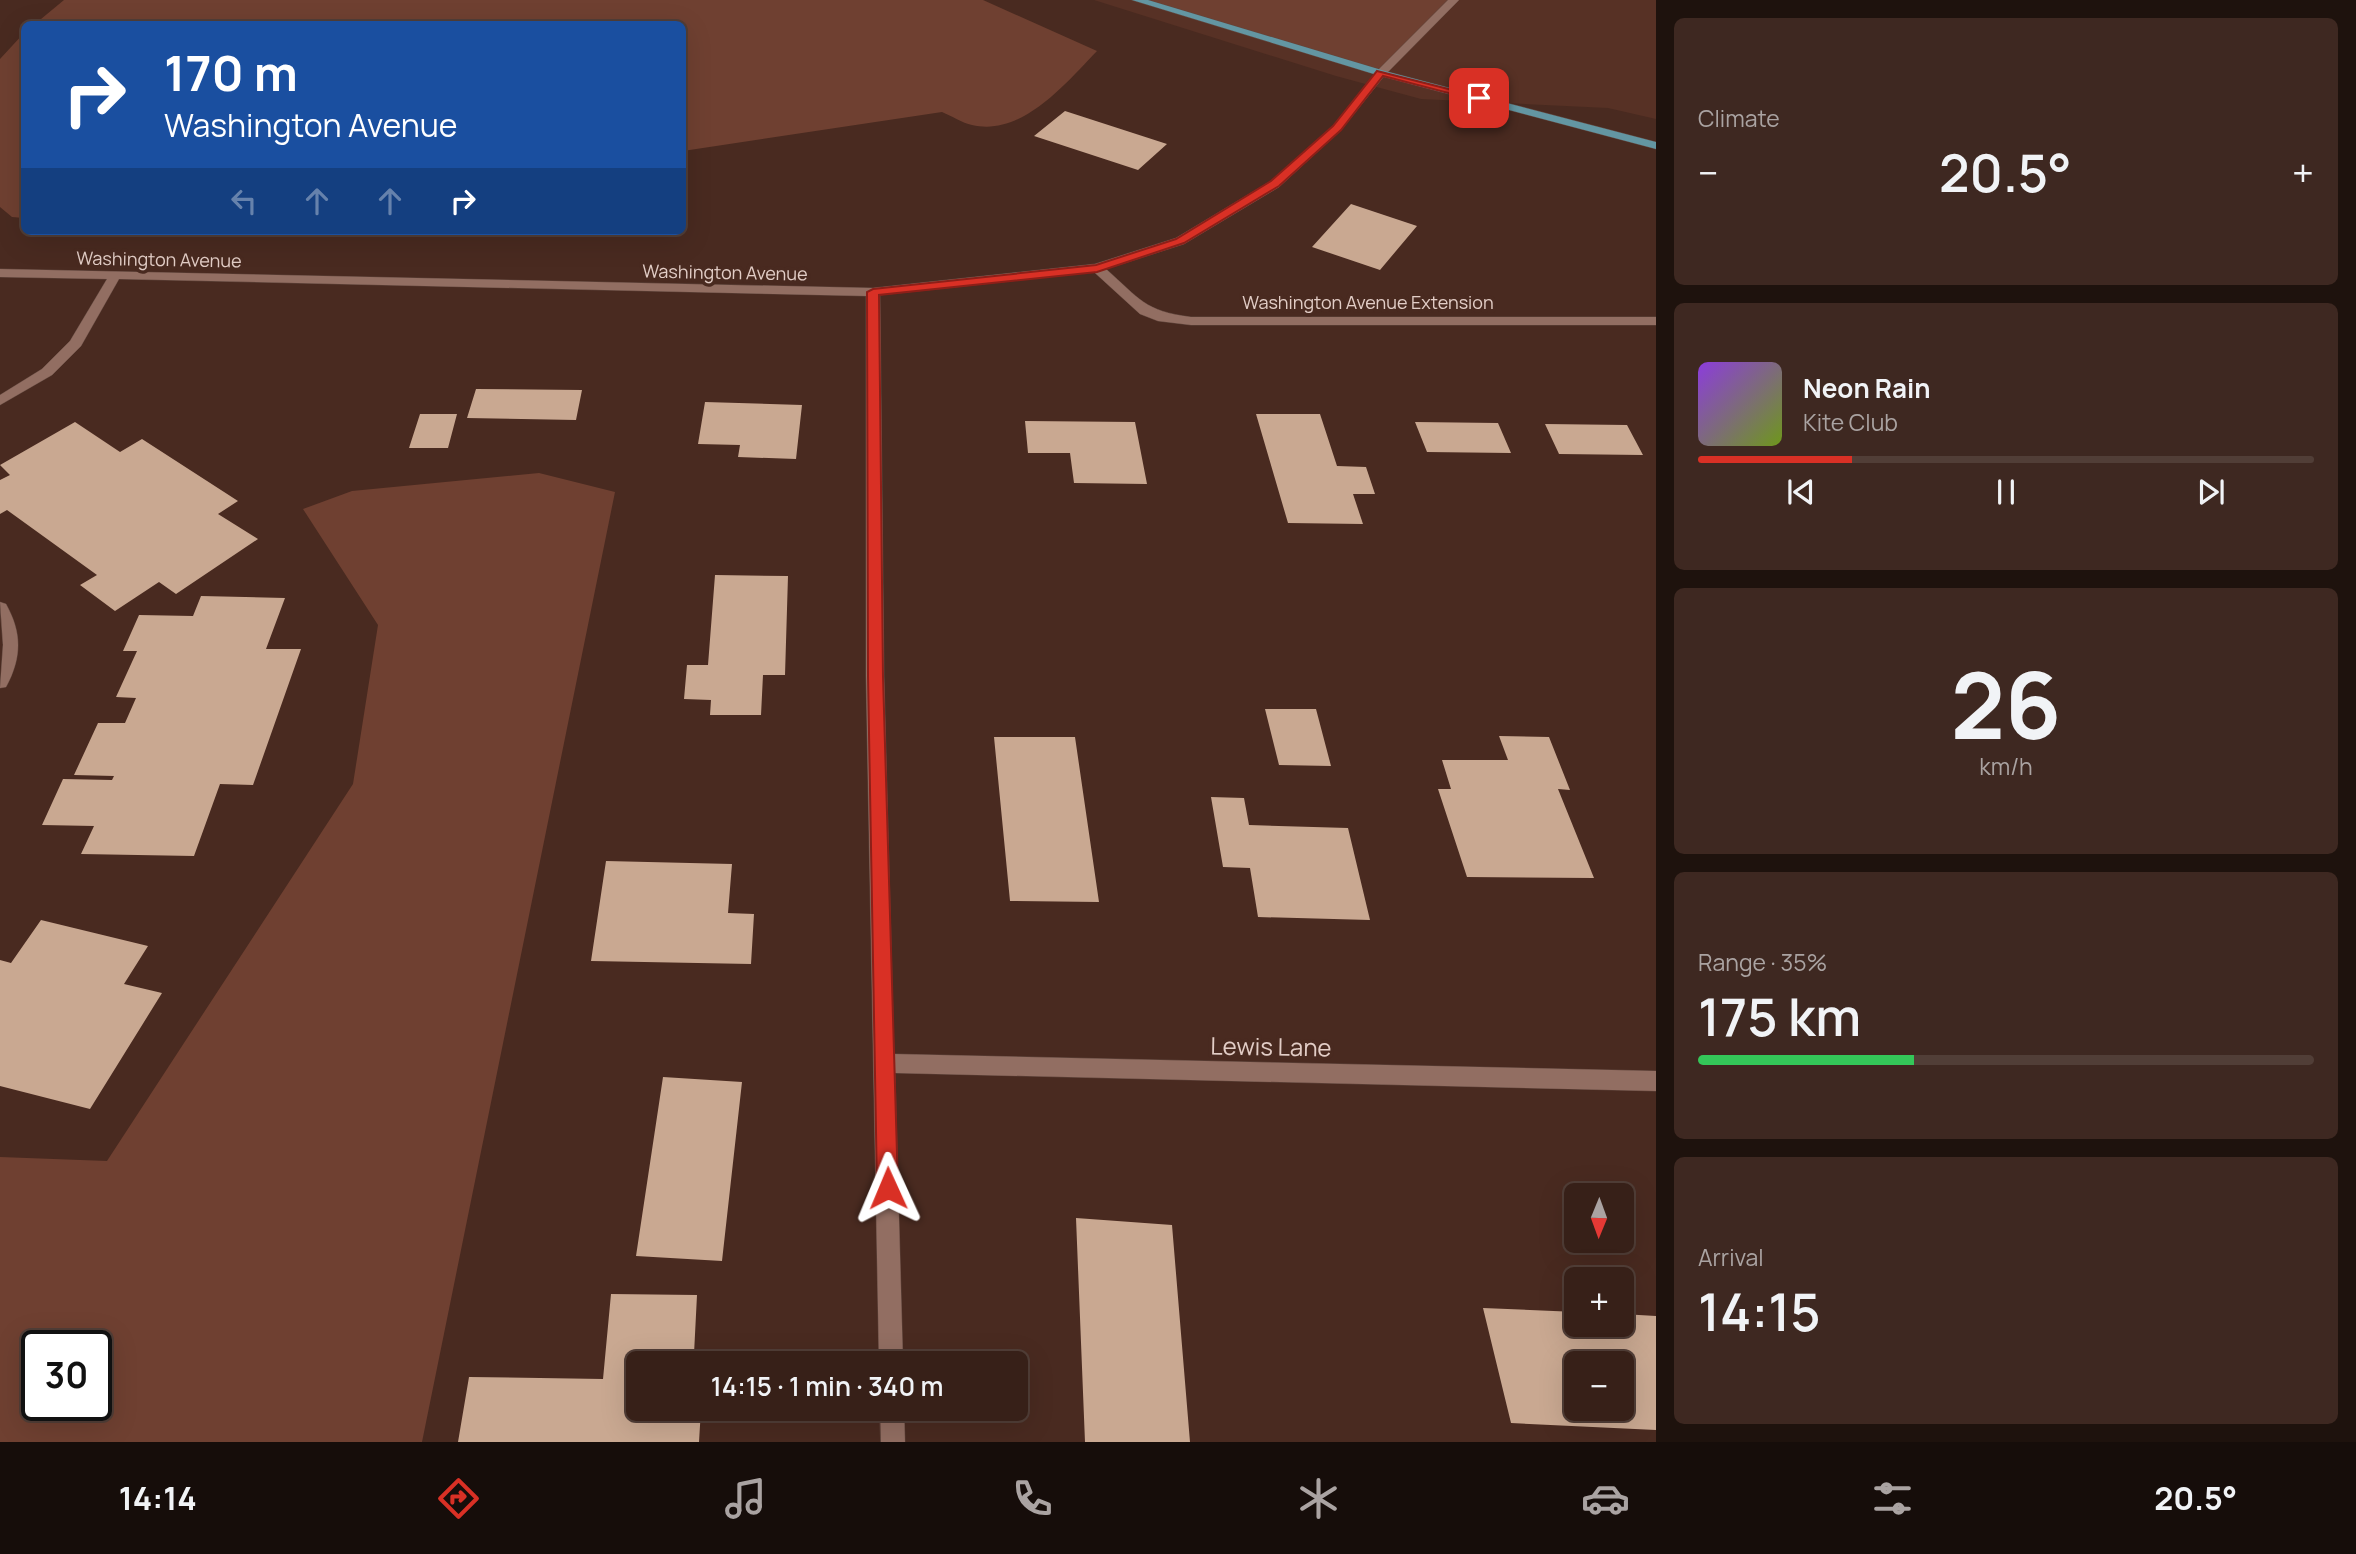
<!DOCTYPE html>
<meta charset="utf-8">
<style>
:root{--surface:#372018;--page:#3e2821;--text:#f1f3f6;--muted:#aaa3a2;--line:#513e37;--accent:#d93025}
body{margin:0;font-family:Manrope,sans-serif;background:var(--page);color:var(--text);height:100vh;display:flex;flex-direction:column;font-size:26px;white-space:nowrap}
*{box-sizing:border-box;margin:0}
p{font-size:23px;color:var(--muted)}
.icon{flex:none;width:38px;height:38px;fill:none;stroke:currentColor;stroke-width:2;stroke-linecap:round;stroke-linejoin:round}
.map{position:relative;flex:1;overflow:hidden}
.sheet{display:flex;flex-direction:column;gap:18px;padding:18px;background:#1e120d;width:700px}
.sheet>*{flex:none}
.guide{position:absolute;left:21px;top:21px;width:665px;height:214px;border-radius:10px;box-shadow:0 7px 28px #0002,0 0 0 2px var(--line);background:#1a4fa0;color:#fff;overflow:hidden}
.needle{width:46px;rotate:181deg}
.tools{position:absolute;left:1564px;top:1183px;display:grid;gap:14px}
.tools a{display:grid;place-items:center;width:70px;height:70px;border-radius:10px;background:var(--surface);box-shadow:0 7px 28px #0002,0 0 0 2px var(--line);font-size:35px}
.speed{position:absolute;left:21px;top:1330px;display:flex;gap:14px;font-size:35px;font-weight:700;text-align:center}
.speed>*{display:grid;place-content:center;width:91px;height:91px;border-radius:50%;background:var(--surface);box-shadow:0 7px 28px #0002,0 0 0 2px var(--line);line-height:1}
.speed .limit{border:4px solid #111;border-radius:10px;background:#fff;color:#111}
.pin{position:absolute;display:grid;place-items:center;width:60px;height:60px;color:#fff;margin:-30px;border-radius:14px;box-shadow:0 4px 10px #0006}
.me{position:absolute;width:77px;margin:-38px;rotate:359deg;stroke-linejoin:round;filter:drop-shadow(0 0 5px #0008)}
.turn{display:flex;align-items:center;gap:24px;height:147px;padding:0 28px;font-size:32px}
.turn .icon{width:91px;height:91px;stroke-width:2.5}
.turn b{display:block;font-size:49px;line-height:60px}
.lanes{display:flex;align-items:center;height:66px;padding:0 28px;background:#0003;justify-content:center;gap:35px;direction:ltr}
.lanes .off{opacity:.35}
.big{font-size:52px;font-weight:600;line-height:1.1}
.sheet .tile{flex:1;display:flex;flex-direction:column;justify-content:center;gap:10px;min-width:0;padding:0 24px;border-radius:10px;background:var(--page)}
.sheet .dial{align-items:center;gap:0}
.dial b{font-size:91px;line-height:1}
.song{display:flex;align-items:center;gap:21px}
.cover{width:84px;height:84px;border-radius:10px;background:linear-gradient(135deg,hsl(270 70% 55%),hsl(80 70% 35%))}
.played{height:7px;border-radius:4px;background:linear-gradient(90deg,var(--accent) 25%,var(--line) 25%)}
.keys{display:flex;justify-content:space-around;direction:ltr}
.heat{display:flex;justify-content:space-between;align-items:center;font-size:38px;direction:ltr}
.charge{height:10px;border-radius:5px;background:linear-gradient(90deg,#34c759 35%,var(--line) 0)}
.trip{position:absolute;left:626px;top:1351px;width:402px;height:70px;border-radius:10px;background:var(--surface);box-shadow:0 7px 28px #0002,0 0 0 2px var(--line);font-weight:600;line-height:70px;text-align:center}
.tab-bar{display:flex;height:112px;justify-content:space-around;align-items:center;background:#160d0a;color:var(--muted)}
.tab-bar .icon{width:49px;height:49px}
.tab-bar .current{color:var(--accent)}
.tab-bar b{font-size:32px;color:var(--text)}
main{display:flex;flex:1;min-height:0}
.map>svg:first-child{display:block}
.built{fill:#573125}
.green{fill:#6f4031;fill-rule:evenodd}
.building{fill:#c9a891;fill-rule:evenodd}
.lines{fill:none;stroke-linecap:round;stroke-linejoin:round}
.minor-casing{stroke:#60463d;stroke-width:1}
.major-casing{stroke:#60463d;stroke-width:1}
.minor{fill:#926e62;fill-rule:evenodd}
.major{fill:#6396a2;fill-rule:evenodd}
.route{fill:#d93025;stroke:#8d1f18;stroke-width:2}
.labels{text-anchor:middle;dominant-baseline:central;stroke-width:7;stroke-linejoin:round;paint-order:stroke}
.far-street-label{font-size:18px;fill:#e2cdc6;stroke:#492a20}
.near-street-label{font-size:24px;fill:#e2cdc6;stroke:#492a20}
</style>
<main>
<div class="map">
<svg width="1656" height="1442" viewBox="0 0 1656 1442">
<rect width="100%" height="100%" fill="#492a20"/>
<path class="built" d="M1094,0H1656V119L1608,108L1421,99L1336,76Z"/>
<path class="green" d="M64,0H983L1097,51C1066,83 1022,137 972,125C962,123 952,116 942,112L683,151L682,24H35Z
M1137,0H1454L1381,73Z
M24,33V218L12,217L0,207V59Z
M539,473L615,492L422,1442H0V1157L107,1161L353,784L378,625L303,509L352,491ZM37,1346H96V1405H37Z"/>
<path class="building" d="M1065,111L1167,144L1138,170L1034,136Z
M1351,204L1417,226L1380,270L1312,247Z
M476,389L582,390L576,420L467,418Z
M705,402L802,405L796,459L738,457L740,445L698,444Z
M420,414H457L448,448H409Z
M1256,414H1320L1337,466L1366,467L1375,494H1353L1363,524L1288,523Z
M1025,421L1135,422L1147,484L1074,483L1070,453H1028Z
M75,422L120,452L142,439L238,501L218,514L258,539L176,594L159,582L115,611L80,585L97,575L7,510L0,514V480L10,475L0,465Z
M1415,422L1498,423L1511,453L1427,452Z
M1545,424L1627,425L1643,455L1559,454Z
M715,575L788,576L785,675H763L761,715H710L711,700L684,699L687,665H708Z
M201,596L285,598L266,649H301L253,785L220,784L194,856L81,854L94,826L42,825L63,779L112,780L114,776L74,775L98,723H125L136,698L116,697L137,651H123L139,615L193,616Z
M1265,709H1316L1331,766L1279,765Z
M1499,736L1549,737L1570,790L1558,789L1594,878L1467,877L1438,789H1451L1442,760H1508Z
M994,737H1075L1099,902L1010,901Z
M1211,797L1244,798L1249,825L1348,828L1370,920L1258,917L1250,868L1223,867Z
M606,861L732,864L728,913L754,914L751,964L591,961Z
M41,920L148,946L124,984L162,993L90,1109L0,1086V960L11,963Z
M663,1077L742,1082L722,1261L636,1256Z
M1076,1218L1172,1225L1190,1442H1085Z
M611,1294L697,1295L694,1354H704V1363H639V1409H701L699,1442H458L469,1377L603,1379Z
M1483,1308L1577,1312V1325H1622V1314L1656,1316V1430L1511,1423ZM1577,1363H1622V1409H1577Z"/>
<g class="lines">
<defs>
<path id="minor" d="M1448,0H1459L1385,75L1341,130L1279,187L1184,244L1106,269C1140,299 1144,311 1191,317H1656V325H1191L1158,321L1140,314L1094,272L880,295L884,676L894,1054L1656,1071V1091L895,1073L903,1363H879L866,676V296L119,279L81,346L52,375L0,405V395L42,369L70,341L107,279L0,277V269L873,288L1095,264L1176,238L1271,181L1333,126L1377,71Z
M0,602L6,604C22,633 22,657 6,687L0,688L3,645Z
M880,1409H904L905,1442H881Z"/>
<path id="major" d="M1132,0H1148L1385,71L1656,142V149L1377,75Z"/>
</defs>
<use href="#minor" class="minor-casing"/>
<use href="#major" class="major-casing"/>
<use href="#minor" class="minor"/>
<use href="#major" class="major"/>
</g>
<path class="route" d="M1377,71L1484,98L1479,101L1383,76L1341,130L1279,186L1184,243L1097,272L879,295L883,676L898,1188L895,1195L888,1198L880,1195L877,1188L868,676L867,292L873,289L1096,265L1176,239L1271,181L1333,126Z"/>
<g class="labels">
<g class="far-street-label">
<text transform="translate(159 259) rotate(1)">Washington Avenue</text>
<text transform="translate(725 272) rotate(1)">Washington Avenue</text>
<text x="1368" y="302">Washington Avenue Extension</text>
</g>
<g class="near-street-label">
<text transform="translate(1271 1046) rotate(1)">Lewis Lane</text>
</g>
</g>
</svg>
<div class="tools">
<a><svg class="needle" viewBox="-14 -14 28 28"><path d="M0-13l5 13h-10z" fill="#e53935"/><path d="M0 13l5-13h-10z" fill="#aaa3a2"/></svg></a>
<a>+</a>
<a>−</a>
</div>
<div class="speed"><div class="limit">30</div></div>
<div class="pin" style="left:1479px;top:98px;background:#d93025"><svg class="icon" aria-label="arrive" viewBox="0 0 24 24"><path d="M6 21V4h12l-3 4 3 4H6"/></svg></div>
<svg class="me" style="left:888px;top:1188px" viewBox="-20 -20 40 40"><path d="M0-17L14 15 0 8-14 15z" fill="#d93025" stroke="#fff" stroke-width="4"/></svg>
<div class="trip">14:15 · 1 min · 340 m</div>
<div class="guide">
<div class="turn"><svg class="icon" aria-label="right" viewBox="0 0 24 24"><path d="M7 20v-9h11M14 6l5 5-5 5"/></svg><div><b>170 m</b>Washington Avenue</div></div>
<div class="lanes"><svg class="icon off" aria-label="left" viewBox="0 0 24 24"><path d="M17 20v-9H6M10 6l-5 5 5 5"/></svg><svg class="icon off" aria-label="ahead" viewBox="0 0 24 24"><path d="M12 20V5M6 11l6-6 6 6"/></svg><svg class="icon off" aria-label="ahead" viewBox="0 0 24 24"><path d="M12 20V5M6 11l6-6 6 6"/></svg><svg class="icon" aria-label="right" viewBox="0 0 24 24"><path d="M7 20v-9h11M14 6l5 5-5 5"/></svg></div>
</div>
</div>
<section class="sheet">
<div class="tile"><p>Climate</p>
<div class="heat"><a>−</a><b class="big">20.5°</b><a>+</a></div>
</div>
<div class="tile">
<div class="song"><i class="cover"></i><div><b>Neon Rain</b><p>Kite Club</p></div></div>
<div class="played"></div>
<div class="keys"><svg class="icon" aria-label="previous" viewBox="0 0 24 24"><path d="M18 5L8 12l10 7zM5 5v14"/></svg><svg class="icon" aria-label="pause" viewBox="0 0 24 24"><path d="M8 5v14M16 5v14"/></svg><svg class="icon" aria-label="next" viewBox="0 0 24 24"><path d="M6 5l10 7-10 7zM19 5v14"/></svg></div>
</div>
<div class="tile dial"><b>26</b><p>km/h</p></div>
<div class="tile"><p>Range · 35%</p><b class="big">175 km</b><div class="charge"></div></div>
<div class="tile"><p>Arrival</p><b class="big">14:15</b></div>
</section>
</main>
<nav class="tab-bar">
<b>14:14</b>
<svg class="icon current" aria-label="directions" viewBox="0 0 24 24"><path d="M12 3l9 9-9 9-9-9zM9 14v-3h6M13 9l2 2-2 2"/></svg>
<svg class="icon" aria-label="music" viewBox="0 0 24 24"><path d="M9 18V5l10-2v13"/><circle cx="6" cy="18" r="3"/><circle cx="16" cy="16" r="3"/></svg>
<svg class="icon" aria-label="phone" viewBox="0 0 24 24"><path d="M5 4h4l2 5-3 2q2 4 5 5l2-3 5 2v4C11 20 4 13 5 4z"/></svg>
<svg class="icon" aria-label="climate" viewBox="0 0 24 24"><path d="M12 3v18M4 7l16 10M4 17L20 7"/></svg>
<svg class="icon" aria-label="car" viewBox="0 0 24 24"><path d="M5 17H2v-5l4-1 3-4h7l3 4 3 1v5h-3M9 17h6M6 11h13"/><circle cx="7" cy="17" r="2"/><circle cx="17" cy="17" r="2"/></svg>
<svg class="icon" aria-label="filters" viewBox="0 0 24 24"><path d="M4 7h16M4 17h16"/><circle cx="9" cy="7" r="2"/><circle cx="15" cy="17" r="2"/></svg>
<b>20.5°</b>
</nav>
